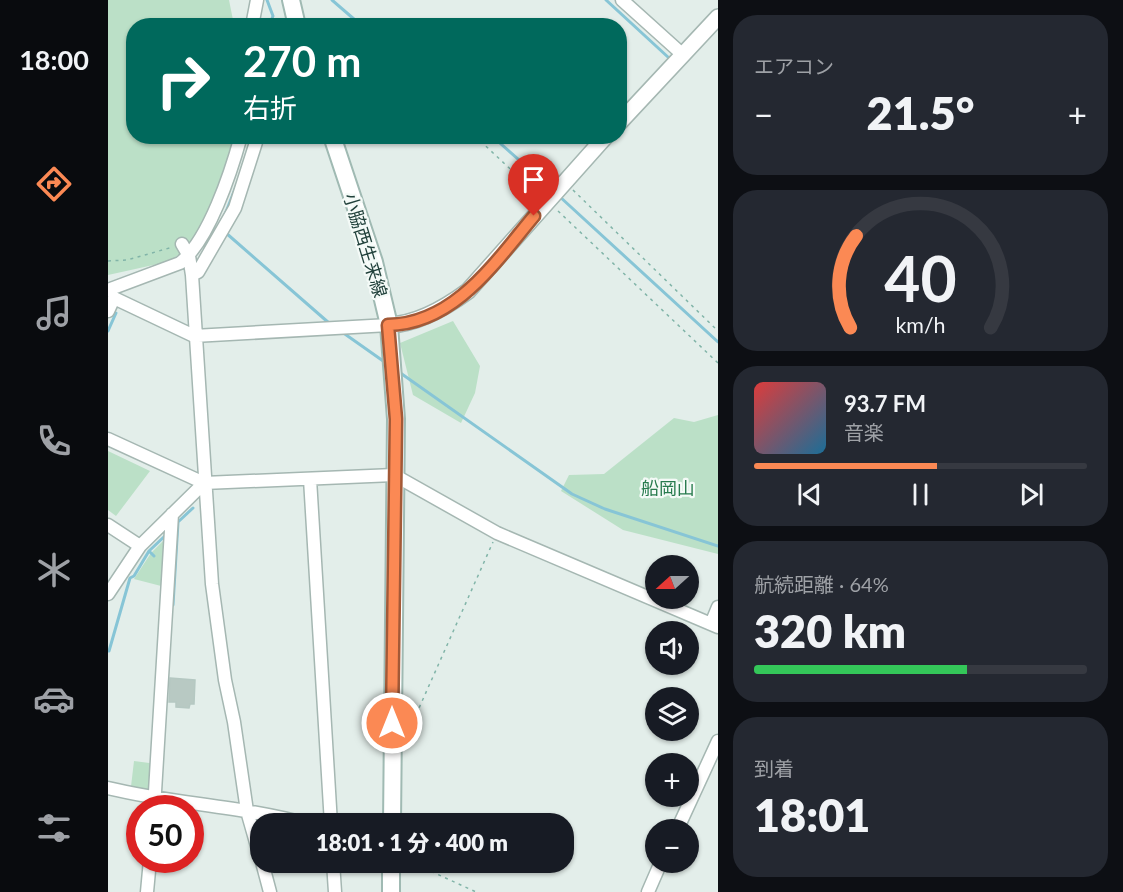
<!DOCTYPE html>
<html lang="ja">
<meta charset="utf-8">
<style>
:root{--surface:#171b24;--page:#242831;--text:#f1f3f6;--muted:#9ea1a6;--line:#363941;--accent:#fb8954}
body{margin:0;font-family:Lato,"Noto Sans JP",sans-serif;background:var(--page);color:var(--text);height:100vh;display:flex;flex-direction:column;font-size:22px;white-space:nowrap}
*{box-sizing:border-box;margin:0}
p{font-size:20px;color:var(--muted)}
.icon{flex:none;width:33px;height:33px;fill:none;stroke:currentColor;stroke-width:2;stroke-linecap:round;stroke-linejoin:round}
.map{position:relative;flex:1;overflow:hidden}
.side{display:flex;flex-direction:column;gap:15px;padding:15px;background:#0d0f14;width:405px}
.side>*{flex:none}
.top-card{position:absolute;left:18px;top:18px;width:501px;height:126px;border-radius:24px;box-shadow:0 2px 4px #0004;background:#00695c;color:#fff;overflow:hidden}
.needle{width:39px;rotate:249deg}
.fabs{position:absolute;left:537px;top:555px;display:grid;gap:12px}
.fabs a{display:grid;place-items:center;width:54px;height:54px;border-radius:50%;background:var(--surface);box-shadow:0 2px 4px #0004;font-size:30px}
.speed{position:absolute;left:18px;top:795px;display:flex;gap:12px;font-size:30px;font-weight:700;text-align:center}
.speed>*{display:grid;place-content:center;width:78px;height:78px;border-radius:50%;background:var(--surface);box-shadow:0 2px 4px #0004;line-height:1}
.speed .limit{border:9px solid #d22;background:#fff;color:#111}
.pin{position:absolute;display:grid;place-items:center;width:51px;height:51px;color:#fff;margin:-62px -26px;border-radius:50% 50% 50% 0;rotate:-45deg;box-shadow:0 0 6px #0007}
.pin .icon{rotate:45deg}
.me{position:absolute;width:66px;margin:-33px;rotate:0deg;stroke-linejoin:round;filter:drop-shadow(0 0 4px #0008)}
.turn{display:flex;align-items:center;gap:21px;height:126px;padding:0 18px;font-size:27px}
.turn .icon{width:78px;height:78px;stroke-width:2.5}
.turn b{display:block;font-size:42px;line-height:51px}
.big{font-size:45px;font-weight:800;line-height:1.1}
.side .widget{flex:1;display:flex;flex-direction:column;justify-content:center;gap:9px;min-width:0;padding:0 21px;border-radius:24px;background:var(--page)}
.side .dial{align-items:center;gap:0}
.dial svg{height:156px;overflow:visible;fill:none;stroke:var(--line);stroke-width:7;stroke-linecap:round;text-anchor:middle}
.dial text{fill:var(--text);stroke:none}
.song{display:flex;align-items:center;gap:18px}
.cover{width:72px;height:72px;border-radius:9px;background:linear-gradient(135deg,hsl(0 70% 55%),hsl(200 70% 35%))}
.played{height:6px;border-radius:3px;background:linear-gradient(90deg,var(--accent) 55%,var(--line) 55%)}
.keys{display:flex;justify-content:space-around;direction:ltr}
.heat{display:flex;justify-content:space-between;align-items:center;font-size:33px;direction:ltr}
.charge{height:9px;border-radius:4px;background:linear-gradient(90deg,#34c759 64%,var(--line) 0)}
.trip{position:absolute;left:142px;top:813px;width:324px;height:60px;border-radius:24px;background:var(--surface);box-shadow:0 2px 4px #0004;font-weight:800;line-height:60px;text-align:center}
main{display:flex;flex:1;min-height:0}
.dock{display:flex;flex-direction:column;width:108px;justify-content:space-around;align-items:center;background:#090b0e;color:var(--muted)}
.dock .icon{width:42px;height:42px}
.dock .current{color:var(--accent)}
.dock b{font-size:27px;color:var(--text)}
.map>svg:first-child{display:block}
.green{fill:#bbe0c7}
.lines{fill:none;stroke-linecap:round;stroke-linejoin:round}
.stream{stroke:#87c5d6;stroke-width:3}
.building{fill:#b8c9c3;stroke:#b5c8c2;stroke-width:1.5}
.minor-casing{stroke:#a5b7b2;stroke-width:15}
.tertiary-casing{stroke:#a5b7b2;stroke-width:18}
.secondary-casing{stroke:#a0bab3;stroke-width:20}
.path{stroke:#81b4a8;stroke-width:1.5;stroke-dasharray:3 4.5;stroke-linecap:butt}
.minor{stroke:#fff;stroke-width:12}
.tertiary{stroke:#fff;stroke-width:15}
.secondary{stroke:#fff;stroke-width:16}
.route-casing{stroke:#a35937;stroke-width:15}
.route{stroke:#fb8954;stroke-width:10}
.labels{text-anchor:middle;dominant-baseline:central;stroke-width:4.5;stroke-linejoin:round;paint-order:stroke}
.street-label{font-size:18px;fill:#21413b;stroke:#f4faf7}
.park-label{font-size:18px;fill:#287b4e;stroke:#f4faf7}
</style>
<main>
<nav class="dock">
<b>18:00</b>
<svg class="icon current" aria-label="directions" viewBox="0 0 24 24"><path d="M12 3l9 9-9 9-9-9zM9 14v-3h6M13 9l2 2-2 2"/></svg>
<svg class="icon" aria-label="music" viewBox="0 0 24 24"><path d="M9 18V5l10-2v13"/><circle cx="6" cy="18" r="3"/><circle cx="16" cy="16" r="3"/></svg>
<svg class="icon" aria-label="phone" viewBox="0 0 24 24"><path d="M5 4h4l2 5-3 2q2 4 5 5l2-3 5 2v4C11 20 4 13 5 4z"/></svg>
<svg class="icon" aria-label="climate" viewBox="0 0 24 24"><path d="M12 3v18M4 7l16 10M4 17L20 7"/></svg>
<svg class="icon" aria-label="car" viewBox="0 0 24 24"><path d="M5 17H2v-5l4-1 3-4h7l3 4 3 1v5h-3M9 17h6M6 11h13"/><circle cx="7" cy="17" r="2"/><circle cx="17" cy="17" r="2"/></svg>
<svg class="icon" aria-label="filters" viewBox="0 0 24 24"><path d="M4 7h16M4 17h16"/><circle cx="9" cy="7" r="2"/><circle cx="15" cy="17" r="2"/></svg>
</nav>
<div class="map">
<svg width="610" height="892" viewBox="0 0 610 892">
<rect width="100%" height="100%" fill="#e3eeea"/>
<path class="green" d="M0,0H121L126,25L26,26V136L126,137L94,241L59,262L0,275Z
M345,321L372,366L367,393L353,423L305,395L292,343Z
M610,415V554L515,530L453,491L461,475L496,474L566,418L586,422Z
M0,451L42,471L8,516L0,510Z
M61,535L57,587L26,579L43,553Z
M26,761L49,764L46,790L41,789L40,797L22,795Z"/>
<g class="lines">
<path class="stream" d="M159,0L165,16L161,26
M224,0L254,26
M498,0L561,58
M384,136L444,189
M451,196L610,342
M116,217L129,184
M118,233L221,323
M0,331L8,313
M234,332L278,363
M291,372L464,494L497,509L610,546
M41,551L46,556
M65,605L70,522L85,508
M1,651L22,578L26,576L41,551L59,534"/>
</g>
<path class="building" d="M62,678L87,680L86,704H82L81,708L68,707V702H61Z"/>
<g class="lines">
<defs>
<path id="minor" d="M514,0L574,54
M144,26L149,0
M74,244L81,256L84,275L104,584L117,680L126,722L139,811L153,860
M84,275L90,272L127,208L150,136
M0,290L72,263C101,240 123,172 133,136
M0,311L6,298L86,336L281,325
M0,439L96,483L286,475L389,533L610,627
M202,479L223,824
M0,525L32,546
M0,594L32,546L96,483
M603,624L610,607
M0,788C66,804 134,806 199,824
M46,808L64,514
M569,830L610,741
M154,862L162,892
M225,862L227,892
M39,892L42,860
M540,892L553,862"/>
<path id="tertiary" d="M512,122L610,17
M281,325C310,324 337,308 360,291L498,136"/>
<path id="secondary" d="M183,0L189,26
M224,136L266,262L281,325L288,419L284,824
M283,892V862"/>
</defs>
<use href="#minor" class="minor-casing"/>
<use href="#tertiary" class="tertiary-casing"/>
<use href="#secondary" class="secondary-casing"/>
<path class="path" d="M367,136L430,195
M465,190L610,331
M450,211L610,363
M0,261L19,260L65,247
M299,735L385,542
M303,862L368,892"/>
<use href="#minor" class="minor"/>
<use href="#tertiary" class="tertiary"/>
<use href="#secondary" class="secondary"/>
</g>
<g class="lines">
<defs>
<path id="route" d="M284,723L288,419L280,325C347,324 388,261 426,216"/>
</defs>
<use href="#route" class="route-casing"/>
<use href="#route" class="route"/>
</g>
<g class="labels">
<g class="street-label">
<text transform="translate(258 245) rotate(73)">小脇西生来線</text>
</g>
<g class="park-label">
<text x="560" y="488">船岡山</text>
</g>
</g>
</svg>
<div class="fabs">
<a><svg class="needle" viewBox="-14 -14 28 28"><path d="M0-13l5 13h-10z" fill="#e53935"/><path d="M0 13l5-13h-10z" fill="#9ea1a6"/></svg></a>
<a><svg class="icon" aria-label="sound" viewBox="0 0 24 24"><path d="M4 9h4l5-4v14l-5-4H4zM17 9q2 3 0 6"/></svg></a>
<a><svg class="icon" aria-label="layers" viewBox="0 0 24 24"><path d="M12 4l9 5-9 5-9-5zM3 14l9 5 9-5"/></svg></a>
<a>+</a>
<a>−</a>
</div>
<div class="speed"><div class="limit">50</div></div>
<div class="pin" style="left:426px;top:216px;background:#d93025"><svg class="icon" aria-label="arrive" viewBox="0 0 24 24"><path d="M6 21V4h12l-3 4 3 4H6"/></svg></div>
<svg class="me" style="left:284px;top:723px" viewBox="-20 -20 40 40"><circle r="17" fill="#fb8954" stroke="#fff" stroke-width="3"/><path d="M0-11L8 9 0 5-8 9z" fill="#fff"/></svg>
<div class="trip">18:01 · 1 分 · 400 m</div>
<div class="top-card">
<div class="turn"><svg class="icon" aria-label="right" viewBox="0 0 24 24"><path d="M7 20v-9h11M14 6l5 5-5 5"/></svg><div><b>270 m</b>右折</div></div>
</div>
</div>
<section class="side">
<div class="widget"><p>エアコン</p>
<div class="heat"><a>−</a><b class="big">21.5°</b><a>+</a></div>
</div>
<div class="widget dial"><svg viewBox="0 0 100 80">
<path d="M14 69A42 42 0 1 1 86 69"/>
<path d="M14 69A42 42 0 0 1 17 22" stroke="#fb8954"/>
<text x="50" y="56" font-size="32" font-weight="700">40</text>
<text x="50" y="72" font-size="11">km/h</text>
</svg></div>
<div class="widget">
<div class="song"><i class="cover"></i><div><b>93.7 FM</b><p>音楽</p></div></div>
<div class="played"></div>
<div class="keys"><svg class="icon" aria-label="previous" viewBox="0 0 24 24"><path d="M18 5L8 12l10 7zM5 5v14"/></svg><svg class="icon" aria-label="pause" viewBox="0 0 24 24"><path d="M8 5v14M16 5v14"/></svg><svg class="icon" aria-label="next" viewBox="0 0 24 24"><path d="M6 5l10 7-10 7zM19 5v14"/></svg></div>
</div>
<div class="widget"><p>航続距離 · 64%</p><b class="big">320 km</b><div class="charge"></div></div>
<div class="widget"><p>到着</p><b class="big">18:01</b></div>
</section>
</main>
